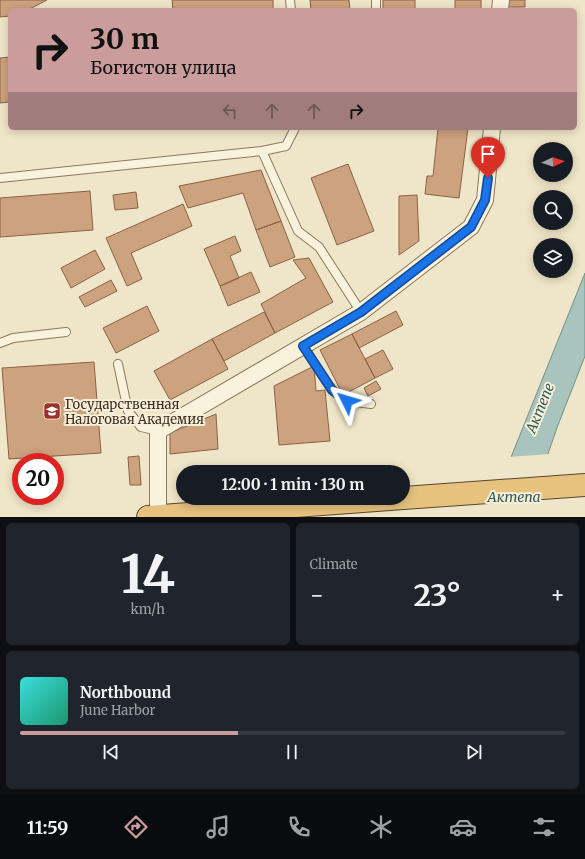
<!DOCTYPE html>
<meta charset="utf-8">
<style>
:root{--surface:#171b24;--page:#20242c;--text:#f1f3f6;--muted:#9ea1a6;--line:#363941;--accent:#ca9c9c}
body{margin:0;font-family:Merriweather,serif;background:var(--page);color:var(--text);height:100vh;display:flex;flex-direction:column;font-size:15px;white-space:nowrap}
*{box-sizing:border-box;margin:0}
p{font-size:13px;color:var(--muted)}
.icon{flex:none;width:22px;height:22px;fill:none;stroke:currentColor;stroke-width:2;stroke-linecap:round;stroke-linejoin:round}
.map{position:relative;height:517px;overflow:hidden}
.panel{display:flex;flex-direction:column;gap:6px;padding:6px;background:#0d0f14;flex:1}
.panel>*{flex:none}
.banner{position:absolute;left:8px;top:8px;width:569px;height:122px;border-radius:6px;box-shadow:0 2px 10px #0003;background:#ca9c9c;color:#111;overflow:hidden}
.needle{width:26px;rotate:87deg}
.fabs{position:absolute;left:533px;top:142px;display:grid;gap:8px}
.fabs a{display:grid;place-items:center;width:40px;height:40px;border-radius:50%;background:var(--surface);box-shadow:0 2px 10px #0003;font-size:20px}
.speed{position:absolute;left:12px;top:453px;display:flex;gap:8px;font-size:20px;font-weight:700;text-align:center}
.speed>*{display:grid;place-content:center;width:52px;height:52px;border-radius:50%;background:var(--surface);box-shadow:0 2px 10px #0003;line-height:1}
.speed .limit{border:6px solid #d22;background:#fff;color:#111}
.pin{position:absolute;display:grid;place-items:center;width:34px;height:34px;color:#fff;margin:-41px -17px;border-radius:50% 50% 50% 0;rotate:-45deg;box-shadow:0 0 4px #0007}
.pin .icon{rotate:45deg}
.me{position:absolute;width:44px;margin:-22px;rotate:310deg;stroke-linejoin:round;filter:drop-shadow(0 0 3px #0008)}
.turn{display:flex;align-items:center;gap:14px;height:84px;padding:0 16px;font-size:18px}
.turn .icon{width:52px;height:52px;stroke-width:2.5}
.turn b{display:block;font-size:28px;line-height:34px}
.lanes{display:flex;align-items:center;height:38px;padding:0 16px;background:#0003;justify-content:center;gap:20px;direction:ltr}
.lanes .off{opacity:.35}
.big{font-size:30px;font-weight:700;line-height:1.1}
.panel .widget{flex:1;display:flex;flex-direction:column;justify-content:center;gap:6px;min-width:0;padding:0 14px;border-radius:6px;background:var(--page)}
.panel .dial{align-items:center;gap:0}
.dial b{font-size:52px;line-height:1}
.song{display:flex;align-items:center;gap:12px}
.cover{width:48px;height:48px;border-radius:6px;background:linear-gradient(135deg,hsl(180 70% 55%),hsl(160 70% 35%))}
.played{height:4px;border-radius:2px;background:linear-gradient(90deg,var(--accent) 40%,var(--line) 40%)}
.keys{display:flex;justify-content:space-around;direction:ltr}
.heat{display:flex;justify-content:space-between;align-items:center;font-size:22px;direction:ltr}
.panel .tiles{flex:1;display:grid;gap:6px;grid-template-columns:1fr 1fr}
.widget:last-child{grid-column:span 2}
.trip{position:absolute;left:176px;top:465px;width:234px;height:40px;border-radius:20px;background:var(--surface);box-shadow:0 2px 10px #0003;font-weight:700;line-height:40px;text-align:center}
.menu{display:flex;height:64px;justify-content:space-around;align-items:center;background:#090b0e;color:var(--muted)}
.menu .icon{width:28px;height:28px}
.menu .selected{color:var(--accent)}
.menu b{font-size:18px;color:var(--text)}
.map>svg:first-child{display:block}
.water{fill:#a9c3bd;stroke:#6f928b}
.pier{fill:#efe5c8}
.building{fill:#cda27e;stroke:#8b6243}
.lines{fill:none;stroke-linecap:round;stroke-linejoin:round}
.service-casing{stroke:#8b785d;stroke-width:10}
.minor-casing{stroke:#8b785d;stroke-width:18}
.trunk-casing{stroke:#594531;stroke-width:24}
.service{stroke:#f9f2dc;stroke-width:8}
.minor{stroke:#f9f2dc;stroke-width:16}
.trunk{stroke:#e6c27e;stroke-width:22}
.route-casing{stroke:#114b97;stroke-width:10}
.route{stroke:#1a73e8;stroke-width:7}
.labels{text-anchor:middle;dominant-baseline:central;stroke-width:4;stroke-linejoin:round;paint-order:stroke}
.poi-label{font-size:13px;fill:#3c2f20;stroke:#f6efd8;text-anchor:start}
.water-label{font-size:14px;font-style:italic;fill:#305b5a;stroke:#f6efd8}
</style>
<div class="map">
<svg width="585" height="517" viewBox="0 0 585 517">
<rect width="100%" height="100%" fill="#efe5c8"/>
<path class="water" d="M585,273V356L558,425L526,517H487Z"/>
<path class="pier" d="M550,454L528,517H485L509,457Z"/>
<path class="building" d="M0,0H47L28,10H10V16L0,17Z
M172,0H273V10H173Z
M310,0H349L350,10H311Z
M383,0H415V10H383Z
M455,0H481V10H455Z
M507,0H525V7H507Z
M10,57V102L0,103V58Z
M438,128H468L459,198L425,194L427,176H433Z
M348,164L374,231L337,245L311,178Z
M261,170L281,221L256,230L243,193L188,208L179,186Z
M90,191L93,230L0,237V198Z
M136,192L138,208L115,210L113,195Z
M417,195L419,241L399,255V196Z
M183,204L192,226L131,253L142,279L127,286L106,238Z
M281,221L295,257L270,267L256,230Z
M235,236L241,251L230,256L239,278L220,286L204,249Z
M95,250L105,269L71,288L61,268Z
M309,258L333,302L275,333L261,304L306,278L293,260Z
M251,272L260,292L228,306L220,286Z
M111,280L117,291L85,307L79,297Z
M147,306L159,331L116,353L103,328Z
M396,311L403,325L359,348L352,334Z
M264,312L275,333L224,361L212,339Z
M352,334L375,378L343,395L320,350Z
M212,339L228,369L170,400L154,371Z
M383,350L393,369L375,378L365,359Z
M94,362L101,453L9,459L2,368Z
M314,366L316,391L325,390L330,441L279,445L274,386Z
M376,381L381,389L368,396L364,388Z
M216,414L218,449L170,454V433Z
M139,456L141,485H130L128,457Z"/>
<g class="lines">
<defs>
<path id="service" d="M290,0L291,10
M376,0V10
M262,151L298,231L319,247L361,312
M0,178L262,151L286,146L295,128
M0,343L13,338L66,332
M303,346L332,390L347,401L371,404
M118,364L128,411L141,427L158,431"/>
<path id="minor" d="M500,10L501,0
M158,516V431L361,312L471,227L485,200L492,128"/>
<path id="trunk" d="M403,498L585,485
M148,517L403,498"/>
</defs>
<use href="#service" class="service-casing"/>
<use href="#minor" class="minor-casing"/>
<use href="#trunk" class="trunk-casing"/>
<use href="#service" class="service"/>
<use href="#minor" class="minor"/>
<use href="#trunk" class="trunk"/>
</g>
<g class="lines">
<defs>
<path id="route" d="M347,401L332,390L303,346L361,312L471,227L485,200L488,178"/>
</defs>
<use href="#route" class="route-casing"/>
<use href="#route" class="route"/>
</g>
<defs>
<symbol id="university-square" viewBox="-11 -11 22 22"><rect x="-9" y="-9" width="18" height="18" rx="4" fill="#9a312d" stroke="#f6efd8"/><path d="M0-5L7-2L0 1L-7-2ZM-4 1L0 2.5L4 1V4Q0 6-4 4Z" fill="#fff"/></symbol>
</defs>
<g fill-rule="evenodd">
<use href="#university-square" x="42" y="401" width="20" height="20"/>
</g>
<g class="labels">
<g class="poi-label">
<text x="65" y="404">Государственная<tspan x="65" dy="15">Налоговая Академия</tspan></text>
</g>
<g class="water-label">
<text transform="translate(540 408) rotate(-68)">Актепе</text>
<text x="514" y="497">Актепа</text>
</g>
</g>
</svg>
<div class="fabs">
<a><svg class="needle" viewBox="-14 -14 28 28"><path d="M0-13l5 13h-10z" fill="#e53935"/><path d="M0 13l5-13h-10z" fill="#9ea1a6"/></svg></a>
<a><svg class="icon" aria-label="search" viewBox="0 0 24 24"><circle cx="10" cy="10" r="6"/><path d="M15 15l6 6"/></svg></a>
<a><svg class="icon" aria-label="layers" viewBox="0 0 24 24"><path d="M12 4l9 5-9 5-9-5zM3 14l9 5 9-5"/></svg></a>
</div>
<div class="speed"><div class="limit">20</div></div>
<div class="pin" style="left:488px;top:178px;background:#d93025"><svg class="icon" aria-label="arrive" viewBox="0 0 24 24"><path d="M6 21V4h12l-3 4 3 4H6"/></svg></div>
<svg class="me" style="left:347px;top:401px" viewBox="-20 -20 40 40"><path d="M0-17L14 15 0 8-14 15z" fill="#1a73e8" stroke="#fff" stroke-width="4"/></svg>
<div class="trip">12:00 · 1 min · 130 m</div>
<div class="banner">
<div class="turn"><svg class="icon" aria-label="right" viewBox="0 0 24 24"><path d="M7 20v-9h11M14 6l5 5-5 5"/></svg><div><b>30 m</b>Богистон улица</div></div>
<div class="lanes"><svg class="icon off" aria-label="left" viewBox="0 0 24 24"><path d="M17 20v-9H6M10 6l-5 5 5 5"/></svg><svg class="icon off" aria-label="ahead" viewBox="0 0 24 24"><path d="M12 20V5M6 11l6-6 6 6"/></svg><svg class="icon off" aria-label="ahead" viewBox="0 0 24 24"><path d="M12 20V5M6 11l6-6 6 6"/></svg><svg class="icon" aria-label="right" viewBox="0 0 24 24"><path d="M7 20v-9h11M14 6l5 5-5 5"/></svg></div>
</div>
</div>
<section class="panel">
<div class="tiles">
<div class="widget dial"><b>14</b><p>km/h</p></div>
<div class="widget"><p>Climate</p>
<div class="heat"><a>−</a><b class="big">23°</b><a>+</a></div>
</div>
<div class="widget">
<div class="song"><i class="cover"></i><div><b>Northbound</b><p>June Harbor</p></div></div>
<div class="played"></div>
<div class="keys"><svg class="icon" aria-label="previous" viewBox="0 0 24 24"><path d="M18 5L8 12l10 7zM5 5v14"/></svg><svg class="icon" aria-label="pause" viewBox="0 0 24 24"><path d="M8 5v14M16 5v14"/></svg><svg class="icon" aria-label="next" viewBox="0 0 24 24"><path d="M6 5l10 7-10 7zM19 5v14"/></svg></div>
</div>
</div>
</section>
<nav class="menu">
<b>11:59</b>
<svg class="icon selected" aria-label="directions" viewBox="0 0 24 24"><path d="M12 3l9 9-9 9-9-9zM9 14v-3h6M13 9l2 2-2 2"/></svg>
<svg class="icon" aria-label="music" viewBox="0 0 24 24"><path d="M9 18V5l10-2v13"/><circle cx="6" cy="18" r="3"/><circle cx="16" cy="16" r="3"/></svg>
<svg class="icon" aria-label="phone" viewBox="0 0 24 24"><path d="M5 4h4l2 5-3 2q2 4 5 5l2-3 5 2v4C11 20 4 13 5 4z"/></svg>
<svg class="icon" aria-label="climate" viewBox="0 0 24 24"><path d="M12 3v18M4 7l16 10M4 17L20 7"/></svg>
<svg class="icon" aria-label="car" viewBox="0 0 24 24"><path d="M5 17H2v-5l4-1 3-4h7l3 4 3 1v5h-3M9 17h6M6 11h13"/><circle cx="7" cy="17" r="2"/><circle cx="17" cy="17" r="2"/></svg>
<svg class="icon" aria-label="filters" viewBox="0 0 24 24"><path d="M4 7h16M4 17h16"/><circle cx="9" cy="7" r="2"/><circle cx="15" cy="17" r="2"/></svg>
</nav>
